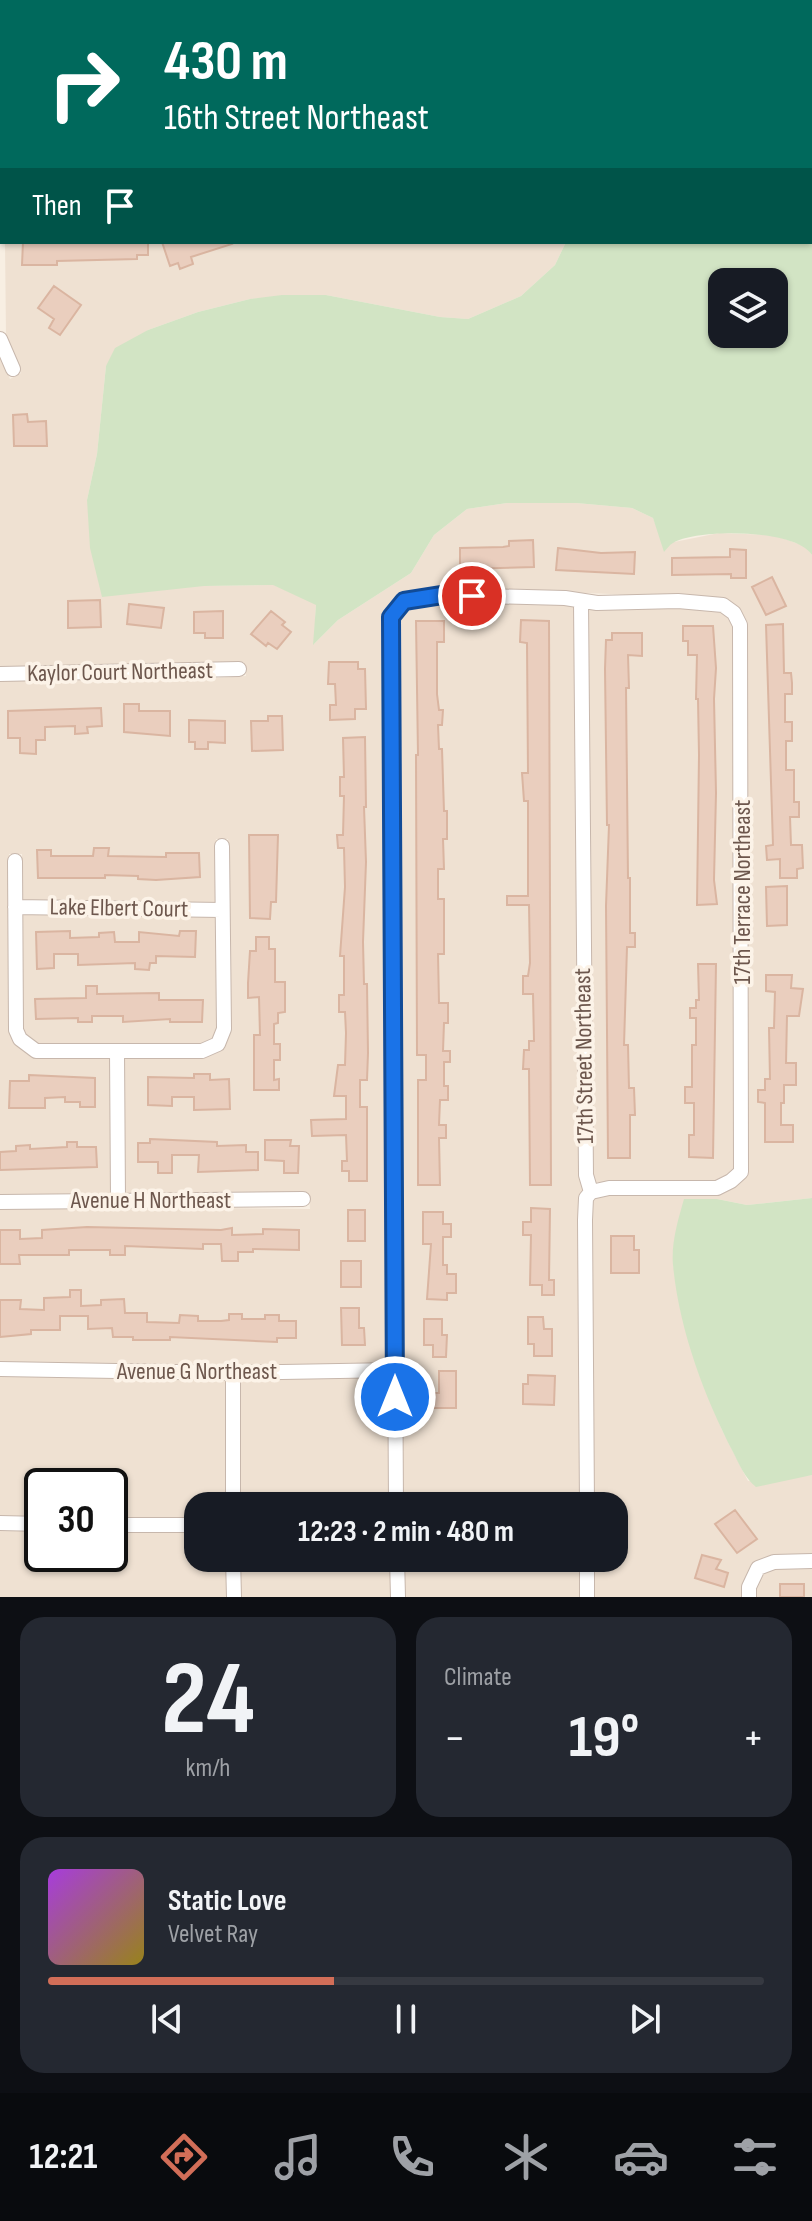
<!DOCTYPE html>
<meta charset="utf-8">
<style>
:root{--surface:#171b24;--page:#242831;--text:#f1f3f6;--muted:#9ea1a6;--line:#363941;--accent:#d26e58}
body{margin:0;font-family:"Sofia Sans Condensed",sans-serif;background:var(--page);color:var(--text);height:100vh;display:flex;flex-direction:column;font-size:30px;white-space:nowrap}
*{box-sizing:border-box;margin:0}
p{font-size:26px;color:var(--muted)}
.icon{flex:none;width:44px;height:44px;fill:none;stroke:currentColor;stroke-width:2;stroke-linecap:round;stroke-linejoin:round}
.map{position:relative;height:1597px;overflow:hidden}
.side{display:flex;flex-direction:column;gap:20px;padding:20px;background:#0d0f14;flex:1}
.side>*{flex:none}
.top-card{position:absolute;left:0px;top:0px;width:812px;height:244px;box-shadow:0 2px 6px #0004;background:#00695c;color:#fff;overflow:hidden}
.controls{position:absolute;left:708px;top:268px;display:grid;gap:16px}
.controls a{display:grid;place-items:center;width:80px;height:80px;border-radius:16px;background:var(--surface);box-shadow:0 2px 6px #0004;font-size:40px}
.speed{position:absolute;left:24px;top:1468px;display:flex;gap:16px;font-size:40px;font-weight:700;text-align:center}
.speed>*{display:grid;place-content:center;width:104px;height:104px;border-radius:50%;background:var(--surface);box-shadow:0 2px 6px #0004;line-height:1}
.speed .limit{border:4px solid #111;border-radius:12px;background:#fff;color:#111}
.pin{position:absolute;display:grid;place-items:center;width:68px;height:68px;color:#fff;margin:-34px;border:4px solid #fff;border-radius:50%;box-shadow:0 2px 8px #0007}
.me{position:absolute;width:88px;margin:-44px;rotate:0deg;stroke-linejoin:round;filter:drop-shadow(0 0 6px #0008)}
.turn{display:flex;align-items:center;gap:28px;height:168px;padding:0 32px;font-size:36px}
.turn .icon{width:104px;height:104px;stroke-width:2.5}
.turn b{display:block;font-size:56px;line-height:68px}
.then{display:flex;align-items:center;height:76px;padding:0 32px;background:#0003;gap:16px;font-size:30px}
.big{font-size:60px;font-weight:700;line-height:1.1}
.side .tile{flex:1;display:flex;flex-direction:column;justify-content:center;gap:12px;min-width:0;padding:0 28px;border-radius:24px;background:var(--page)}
.side .dial{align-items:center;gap:0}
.dial b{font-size:104px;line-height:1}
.song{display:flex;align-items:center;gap:24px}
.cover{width:96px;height:96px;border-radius:12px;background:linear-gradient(135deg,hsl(280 70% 55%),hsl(50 70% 35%))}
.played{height:8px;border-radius:4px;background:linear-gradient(90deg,var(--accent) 40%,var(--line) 40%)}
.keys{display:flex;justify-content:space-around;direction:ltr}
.heat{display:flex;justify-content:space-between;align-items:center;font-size:44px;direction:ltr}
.side .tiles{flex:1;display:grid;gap:20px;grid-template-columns:1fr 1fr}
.tile:last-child{grid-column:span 2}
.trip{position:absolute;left:184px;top:1492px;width:444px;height:80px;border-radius:24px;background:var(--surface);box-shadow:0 2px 6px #0004;font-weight:700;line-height:80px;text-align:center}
.menu{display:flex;height:128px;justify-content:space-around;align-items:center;background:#090b0e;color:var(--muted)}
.menu .icon{width:56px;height:56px}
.menu .on{color:var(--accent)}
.menu b{font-size:36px;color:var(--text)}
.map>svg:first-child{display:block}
.residential{fill:#efe1d2}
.green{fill:#d2e4c4;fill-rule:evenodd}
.building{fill:#eacebe;stroke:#dab5a1;stroke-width:2}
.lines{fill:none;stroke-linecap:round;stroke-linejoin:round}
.minor-casing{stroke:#c7b7ac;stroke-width:16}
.minor{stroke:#fff;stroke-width:14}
.route-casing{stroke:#114b97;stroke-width:20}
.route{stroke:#1a73e8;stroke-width:14}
.labels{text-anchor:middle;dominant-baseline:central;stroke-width:7;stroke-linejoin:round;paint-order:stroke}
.street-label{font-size:24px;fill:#6d574d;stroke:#fcf3e8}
</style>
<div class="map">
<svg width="812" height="1597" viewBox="0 0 812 1597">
<rect width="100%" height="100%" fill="#f8efe3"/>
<path class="residential" d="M0,0H232L2,2V33Z
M270,0H561L265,2Z
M5,242H566L555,265L521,296L468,319L440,317L326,295L250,299L198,312L148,330L106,366L97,454L87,500L204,586L274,585L316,604L314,644L338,620L411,573L434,535L467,509L507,503H576L632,508L653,518L658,531L674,542L719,533L774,535L807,547L812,555V1198L747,1205L717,1199L673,1263L681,1312L703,1384L722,1430L748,1481L812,1475V1597H594L593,1558H614V1506H593L592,1201L595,1198L610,1195L720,1194L735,1187L747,1172V625L739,609L639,595L442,588L403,594L386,613L388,1363L233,1366L0,1362V1209L118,1207L310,1209L309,1195L124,1193L123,1058L205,1057L220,1051L228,910V839H216V903L22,900V854H9L10,1029L17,1045L36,1058H111V1193L0,1195V681L204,679L246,676L244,662L203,665L0,667V355L10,379L21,373L6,336Z
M442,602L565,605L575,607L577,1053L579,1175L584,1190L580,1506H403L397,620L407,607Z
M678,608L721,612L729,618L734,627L735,1168L728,1175L716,1181L595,1182L592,1174L588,609Z
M22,914L216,917L218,1027L213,1038L201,1043L178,1044H38L25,1034L22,1028Z
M0,1376L227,1380V1506H198V1518L110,1517V1486H42V1517L0,1516Z
M389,1377L390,1506H239V1380Z
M0,1530L42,1531V1554H110V1532L198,1533V1558H227V1597H0Z
M239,1558H391V1597H240Z
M403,1558H581V1597H404Z"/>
<path class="green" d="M706,0H812V555C796,529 697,528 673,543C669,545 667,549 664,552L653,518L632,508L576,503H507L467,509L434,535L411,573L338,620L313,645L316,605L273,585L204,586L102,597L90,548L87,500L97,454L106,366L115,348L148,330L198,312L250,299L282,295H326L440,317L468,319L521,296L555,265L566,242H810V2H705ZM722,282H774V334H722Z
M812,1198V1475L756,1487C745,1478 739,1464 733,1452C704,1396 679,1329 673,1265C671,1243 678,1220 684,1199H717L747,1205Z"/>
<path class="building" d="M23,242H148V255H137V259L57,261V265H22Z
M162,242H231L232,244L191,257L193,264L180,269L178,263L170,266Z
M54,286L81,305L60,335L49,328L54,319L38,308Z
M27,414L28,422L46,421L47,446H14L13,415Z
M533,540L534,567L460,569V548L503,547L509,546V541Z
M558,548L601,553L635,552L634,574L556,570Z
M730,549L746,550V578H731V574L672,575V558L730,557Z
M772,577L786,606L766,615L752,587Z
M100,600L101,627L68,628V601Z
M129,604L164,608L161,628L127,624Z
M223,611V638H205V633H194V612Z
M271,611L285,622L282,625L291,632L277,649L268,643L266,646L251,634Z
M521,620L549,621L551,1185H530L529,1069H523L524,1050H529V1041H534L533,994H523V976H528L530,963L529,905H507V896H528V801H524L522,773H528L527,643L520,642Z
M416,621H444V642H437V694L439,710H443L442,725H438L439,749H442L444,811H447V839H443L444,869H438V899H444V954H438L439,1003H448V1023H444L443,1051H450V1062H444V1086H448V1100H440L439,1125H446V1138H439L440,1185H418V1080H426V1055H417L416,755H418Z
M783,624L784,673H791L792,683V694H785V722H792V741H786V770H794V802H799V817H790L791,845H802L803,868L797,869V878H780V859L767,860L766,846L773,845L766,625Z
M683,626H713L716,668L714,699L716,793L714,880L717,904L697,905L699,755L698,699H696L697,655H688V641H683Z
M612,633H642V656L628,655L629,688H626L628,878H630V933H635V947H627L624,1045H628L629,1088H634L635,1115H630V1158H608L606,906L609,825H607L605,669L606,640H612Z
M329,662H358V669H365L366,709H355V719L330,720V705H336L335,684H328Z
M124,704H139V711H170V736L124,732Z
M101,708L102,726L87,727L88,733L75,734V726L45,727V740H36V754L20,753V738H8V711Z
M268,716H282L283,750L252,751L251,721H268Z
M189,720L225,721V743L208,742V749H195V742H189Z
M365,737L366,807H364L366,862L363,942L364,984H367L368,1053L367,1080H360V1107H367V1181H349V1171H342V1161H347L346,1135L312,1136L311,1120L346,1119V1096H334L338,1065H345L346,1033L345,1012H339V995H344V956H340L345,887L344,848H338L337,835H343L344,796H340V777H344L343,738Z
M249,835H278L276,902H271L270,919L250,918Z
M94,848H109L108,856L166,857V853H199L200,877L156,880L138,879V876L105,875V878H38L37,850H51V856H93Z
M787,886V925L767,926L766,887Z
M70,931V938L99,937V933L114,932L115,942H139V932L179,936L180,931H196L195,957L156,956V963H150L149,970L135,969V963L78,965V954H54V968L37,969L36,932Z
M256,937H269V949H275V982H285V1012L278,1013V1023L274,1024V1044H280V1060H274V1080L279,1079V1090H254V1035H260L259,997L248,998V983L250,951H256Z
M698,964H716L713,1158L689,1157V1135H694V1103H685V1087H692V1045H696V1018H690V1008H696V1000H699Z
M766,975H792L791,988L803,989L799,1016H787L786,1063H796V1085H784V1103H781V1125H793V1142H765V1103L758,1102V1090H765V1079H770L769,1028H774L775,992L766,991Z
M86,986H97V994L159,993V1000H203L202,1022H170V1019L123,1022V1016H92V1022H78V1018L36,1019L35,999L86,998Z
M194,1074H210V1080L229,1079L230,1109L194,1110V1097H172V1106L148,1105V1077L194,1078Z
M29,1075L95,1078V1107H80V1102H65V1097L45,1098V1108H9L10,1081H29Z
M150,1139L217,1142V1146L246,1145V1152H258V1170L198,1172L199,1155H172V1173H158V1162H138V1143H150Z
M265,1140H291L290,1146H299L298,1173H284V1161L265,1160Z
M67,1142H77V1147H96L97,1167L0,1170V1152L16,1151V1146L30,1145V1149L67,1147Z
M531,1208L550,1209L549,1280H554V1295H542V1285H530L531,1235H523V1222H531Z
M348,1210H365V1241H348Z
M423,1212H443V1224H451V1237H443V1265H447V1274H456V1293H447V1300L427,1299L431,1244H423Z
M87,1227L221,1230L232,1228V1235L263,1234V1229L299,1230V1250L253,1249V1252H238V1261H222L221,1244H203V1249L125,1246V1255H110V1250H69V1255H19L20,1264H0V1230H20V1239L42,1238V1230Z
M611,1236H634V1250H639V1273H611Z
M341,1261H361V1287H341Z
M70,1290H81V1306L101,1305V1300L124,1299L125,1313H147V1322L179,1323L180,1315L198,1316V1321H221L229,1320V1314H242V1319H265V1315H279V1321H296V1338H277V1342L170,1337V1340H133V1337H113L112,1328L88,1329V1316H60V1330H31V1334L0,1337V1300H21L20,1309L44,1310V1298L70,1297Z
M341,1308H359V1328H364L365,1345H342Z
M528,1317H543L544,1329H552V1356H534V1344H528Z
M424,1319H442V1335H447L446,1357H433V1345H424Z
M439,1371H456V1408H427V1393H439Z
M528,1375L555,1376L554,1405L523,1404V1384H528Z
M735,1510L757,1539L737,1553L715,1524Z
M702,1555L721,1560L716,1569L728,1573L724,1587L695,1578Z
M780,1584H804V1597H780Z"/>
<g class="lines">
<defs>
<path id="minor" d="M244,2L249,0
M566,2V0
M0,40H2
M0,204H2
M0,339L13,369
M581,602L586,1175L591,1192
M0,674L239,669
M15,861L16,1030L20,1039L36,1051H202L218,1044L224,1029L222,846
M15,907L222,910
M117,1051L118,1200
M0,1202L303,1199
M0,1369L233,1373L395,1370
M233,1506V1373
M396,1506L391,617L404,601L442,595L565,598L597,603L678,601L723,605L734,613L740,625L741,1172L731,1181L717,1188H609L591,1192
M587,1506L585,1220L586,1198L591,1192
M0,1523L42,1524
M110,1525H198
M233,1558L234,1597
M397,1558L398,1597
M587,1558V1597
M749,1597V1587L758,1568L774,1562L812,1561"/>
</defs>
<use href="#minor" class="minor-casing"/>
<use href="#minor" class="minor"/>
</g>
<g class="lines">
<defs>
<path id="route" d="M395,1397L391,617L404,601L442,595L472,596"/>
</defs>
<use href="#route" class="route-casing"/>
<use href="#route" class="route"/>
</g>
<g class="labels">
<g class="street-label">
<text transform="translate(120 672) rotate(-1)">Kaylor Court Northeast</text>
<text transform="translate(742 892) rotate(-90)">17th Terrace Northeast</text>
<text transform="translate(119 908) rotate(1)">Lake Elbert Court</text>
<text transform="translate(584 1056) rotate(-91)">17th Street Northeast</text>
<text x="151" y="1200">Avenue H Northeast</text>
<text x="197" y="1371">Avenue G Northeast</text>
</g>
</g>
</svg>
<div class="controls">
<a><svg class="icon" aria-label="layers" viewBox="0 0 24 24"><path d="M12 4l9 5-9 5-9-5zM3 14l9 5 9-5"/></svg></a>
</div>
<div class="speed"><div class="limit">30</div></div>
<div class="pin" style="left:472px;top:596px;background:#d93025"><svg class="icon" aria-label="arrive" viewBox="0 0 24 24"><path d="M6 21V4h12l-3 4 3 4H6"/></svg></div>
<svg class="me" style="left:395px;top:1397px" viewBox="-20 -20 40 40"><circle r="17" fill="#1a73e8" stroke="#fff" stroke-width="3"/><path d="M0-11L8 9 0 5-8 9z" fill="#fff"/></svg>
<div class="trip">12:23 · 2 min · 480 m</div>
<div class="top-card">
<div class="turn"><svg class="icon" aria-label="right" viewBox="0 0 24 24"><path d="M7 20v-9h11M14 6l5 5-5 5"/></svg><div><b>430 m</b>16th Street Northeast</div></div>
<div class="then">Then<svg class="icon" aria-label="arrive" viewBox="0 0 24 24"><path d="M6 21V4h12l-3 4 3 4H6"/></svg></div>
</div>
</div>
<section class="side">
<div class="tiles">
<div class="tile dial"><b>24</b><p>km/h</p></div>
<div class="tile"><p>Climate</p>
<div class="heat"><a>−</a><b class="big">19°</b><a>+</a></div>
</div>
<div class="tile">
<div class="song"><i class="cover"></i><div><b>Static Love</b><p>Velvet Ray</p></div></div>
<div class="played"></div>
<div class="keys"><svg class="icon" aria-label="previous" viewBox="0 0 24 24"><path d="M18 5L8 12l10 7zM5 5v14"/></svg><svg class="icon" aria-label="pause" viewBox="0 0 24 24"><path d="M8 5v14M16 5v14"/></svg><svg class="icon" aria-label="next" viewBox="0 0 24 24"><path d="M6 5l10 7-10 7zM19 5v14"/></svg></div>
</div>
</div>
</section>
<nav class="menu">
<b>12:21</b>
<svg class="icon on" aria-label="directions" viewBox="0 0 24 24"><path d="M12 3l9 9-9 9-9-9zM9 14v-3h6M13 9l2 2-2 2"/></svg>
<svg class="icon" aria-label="music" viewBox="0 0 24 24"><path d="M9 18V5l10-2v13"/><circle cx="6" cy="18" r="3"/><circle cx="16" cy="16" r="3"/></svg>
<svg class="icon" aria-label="phone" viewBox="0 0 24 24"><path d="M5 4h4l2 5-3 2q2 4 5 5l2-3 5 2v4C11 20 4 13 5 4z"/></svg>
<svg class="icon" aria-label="climate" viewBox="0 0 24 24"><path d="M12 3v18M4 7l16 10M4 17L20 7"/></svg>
<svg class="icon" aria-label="car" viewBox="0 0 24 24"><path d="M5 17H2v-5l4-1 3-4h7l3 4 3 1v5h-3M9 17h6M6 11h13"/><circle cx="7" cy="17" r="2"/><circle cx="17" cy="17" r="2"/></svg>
<svg class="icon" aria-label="filters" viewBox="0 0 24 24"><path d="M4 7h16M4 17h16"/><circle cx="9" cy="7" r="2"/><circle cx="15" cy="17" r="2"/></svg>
</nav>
